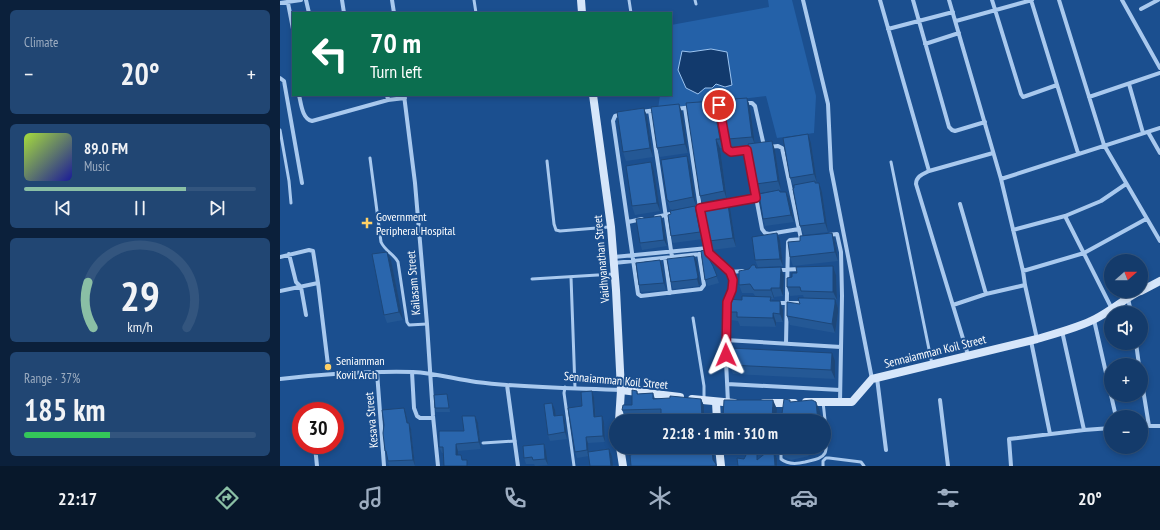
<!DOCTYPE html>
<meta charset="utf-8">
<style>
:root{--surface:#143b6b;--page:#214673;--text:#f1f3f6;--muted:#9dadc1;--line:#33557e;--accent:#8abfa5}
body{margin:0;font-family:"PT Sans Narrow",sans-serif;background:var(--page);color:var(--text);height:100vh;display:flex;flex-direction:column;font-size:15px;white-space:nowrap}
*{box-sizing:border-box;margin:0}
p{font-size:13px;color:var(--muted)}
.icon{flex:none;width:22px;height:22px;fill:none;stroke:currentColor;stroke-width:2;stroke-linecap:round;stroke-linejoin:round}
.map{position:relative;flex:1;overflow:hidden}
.panel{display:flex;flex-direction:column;gap:10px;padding:10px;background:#0b203b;width:280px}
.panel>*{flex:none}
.guide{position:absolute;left:12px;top:12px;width:380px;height:84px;border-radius:0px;box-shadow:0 2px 6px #0003,0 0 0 1px var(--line);background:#0b6e4f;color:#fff;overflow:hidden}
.needle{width:26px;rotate:69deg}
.controls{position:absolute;left:824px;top:254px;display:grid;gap:8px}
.controls a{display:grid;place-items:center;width:44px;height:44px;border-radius:50%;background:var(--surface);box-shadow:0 2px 6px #0003,0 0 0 1px var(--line);font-size:20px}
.speed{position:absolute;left:12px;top:402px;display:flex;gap:8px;font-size:20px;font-weight:700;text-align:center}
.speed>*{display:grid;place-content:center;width:52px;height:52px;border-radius:50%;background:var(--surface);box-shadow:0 2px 6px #0003,0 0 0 1px var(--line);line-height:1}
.speed .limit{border:6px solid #d22;background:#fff;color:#111}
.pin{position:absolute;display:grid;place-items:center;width:34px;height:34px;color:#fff;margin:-17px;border:2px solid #fff;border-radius:50%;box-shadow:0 1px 4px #0007}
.me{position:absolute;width:44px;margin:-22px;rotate:359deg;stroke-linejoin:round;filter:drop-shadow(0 0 3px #0008)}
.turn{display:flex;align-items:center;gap:14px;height:84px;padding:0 12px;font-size:18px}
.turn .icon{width:52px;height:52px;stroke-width:2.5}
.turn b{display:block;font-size:28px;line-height:34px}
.big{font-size:30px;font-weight:700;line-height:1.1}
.panel .tile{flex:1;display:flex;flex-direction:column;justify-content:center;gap:6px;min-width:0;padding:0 14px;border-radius:6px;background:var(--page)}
.panel .dial{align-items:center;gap:0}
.dial svg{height:104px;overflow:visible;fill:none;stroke:var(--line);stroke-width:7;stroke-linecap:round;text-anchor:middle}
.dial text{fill:var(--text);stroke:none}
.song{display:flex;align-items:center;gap:12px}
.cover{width:48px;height:48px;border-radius:6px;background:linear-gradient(135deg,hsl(80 70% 55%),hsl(240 70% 35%))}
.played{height:4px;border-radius:2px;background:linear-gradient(90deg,var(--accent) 70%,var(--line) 70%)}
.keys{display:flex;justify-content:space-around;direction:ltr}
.heat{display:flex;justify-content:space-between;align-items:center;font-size:22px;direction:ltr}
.charge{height:6px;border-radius:3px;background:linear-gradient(90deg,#34c759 37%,var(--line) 0)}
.trip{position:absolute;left:329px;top:414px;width:222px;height:40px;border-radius:20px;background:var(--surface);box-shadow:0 2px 6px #0003,0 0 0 1px var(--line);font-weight:700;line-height:40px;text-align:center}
.tab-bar{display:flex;height:64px;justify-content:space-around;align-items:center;background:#08182b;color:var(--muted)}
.tab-bar .icon{width:28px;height:28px}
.tab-bar .on{color:var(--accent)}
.tab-bar b{font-size:18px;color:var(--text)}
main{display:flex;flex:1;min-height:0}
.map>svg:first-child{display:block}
.green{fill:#2461a8}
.water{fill:#123a6d;stroke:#9cc4f0}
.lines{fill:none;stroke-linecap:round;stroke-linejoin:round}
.lane{stroke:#a9c9ee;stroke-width:3}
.street{stroke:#a9c9ee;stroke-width:4}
.secondary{stroke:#d6e6fa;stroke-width:8}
.wall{fill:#245895}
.shaded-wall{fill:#1d4779}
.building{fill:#2a66ad;stroke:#1d4779}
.route-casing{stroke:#92132f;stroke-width:10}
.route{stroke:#e11d48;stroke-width:7}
.poi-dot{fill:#ffd166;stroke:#1b4f8f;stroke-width:1.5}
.labels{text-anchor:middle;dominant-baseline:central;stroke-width:4;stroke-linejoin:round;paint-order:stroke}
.poi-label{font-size:12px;fill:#fff;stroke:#1b4f8f;text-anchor:start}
.street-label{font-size:12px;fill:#fff;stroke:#1b4f8f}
</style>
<main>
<section class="panel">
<div class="tile"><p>Climate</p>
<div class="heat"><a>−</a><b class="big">20°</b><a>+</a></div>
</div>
<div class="tile">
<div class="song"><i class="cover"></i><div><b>89.0 FM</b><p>Music</p></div></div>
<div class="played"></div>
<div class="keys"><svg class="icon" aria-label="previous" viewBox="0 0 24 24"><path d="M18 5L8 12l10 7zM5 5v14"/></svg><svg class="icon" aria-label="pause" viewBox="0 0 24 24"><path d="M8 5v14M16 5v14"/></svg><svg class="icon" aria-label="next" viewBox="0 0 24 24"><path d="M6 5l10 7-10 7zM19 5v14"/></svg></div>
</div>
<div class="tile dial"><svg viewBox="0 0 100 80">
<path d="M14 69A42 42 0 1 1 86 69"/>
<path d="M14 69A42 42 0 0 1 10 34" stroke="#8abfa5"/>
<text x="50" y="56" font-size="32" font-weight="700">29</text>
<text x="50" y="72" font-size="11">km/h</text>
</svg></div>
<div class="tile"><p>Range · 37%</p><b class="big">185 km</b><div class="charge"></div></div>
</section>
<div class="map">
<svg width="880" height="466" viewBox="0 0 880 466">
<rect width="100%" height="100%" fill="#1b4f8f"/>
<path class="green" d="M488,0H512L536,96L534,133L497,138L486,96L378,109L380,95H391V25L489,7Z"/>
<path class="water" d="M431,49L447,52L452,85L445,87L436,84L432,88H425L418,94L406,88L398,70L402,51L410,52Z"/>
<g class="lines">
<path class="lane" d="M194,0L196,13
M349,0L351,13
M415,0L416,4
M0,130L9,181L11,203
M90,158L101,242C105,251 114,254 118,262L127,322L129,325L147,324
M267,161L274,224L276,230L280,231L329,227
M611,162L652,364
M291,277L295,388
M252,279L334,274
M413,318L424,386V398
M285,387L284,393L294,466
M203,443L235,441
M501,447V459C507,464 517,464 525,462C532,460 541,460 545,453C549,446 544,412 543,402
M543,466V461L546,458H549L581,462L584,466"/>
<path class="street" d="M26,0L29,13
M62,0L64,13
M112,0L114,13
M523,0L548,104L551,169L592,379
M600,0L649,171L713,153
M633,0L669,127L672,130L675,131L705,122
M669,0L721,179L743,271L745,285L757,339
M712,0L741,94L743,97L746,96L777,85
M751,0L798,153
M779,0L824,145L880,241
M842,0L880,68
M0,3L21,0
M8,3L13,29
M861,9L878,0
M676,21L752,0
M608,29L673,12
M645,44L679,33
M0,78L4,81L22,183
M849,84L863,133
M19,95C21,103 22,119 32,121L108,100
M107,95L108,100L125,98
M124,95L135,183L147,324L153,416L158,466
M809,97L880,73
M464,103H472L475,106L484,146
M439,105L447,149L451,152L467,150
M430,106L445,104
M405,108L420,208L429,253L450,272L453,280L452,289L447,301L445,340L448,403
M396,109L412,107
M370,111L392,257
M361,112L376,110
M342,114L335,116L333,121L358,294L361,296L421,289L424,285L419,254
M868,132L880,153
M489,147L498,146L502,148L521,239
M473,149L467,150L482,229L485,233L489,234L519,229
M649,171C643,174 636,176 636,184L688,355
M721,179L880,128
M445,204L484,197
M680,204L706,294
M785,216L821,201L846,184
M376,217L395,213
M348,222L362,219
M733,230L785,216L832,309
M549,235L557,234L561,252L562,296L560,402
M9,254L16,282L21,287L26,315
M0,257L29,250L33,251L38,283L48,365
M334,257L428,248
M385,258L390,293
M334,263L421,254
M496,270L521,269
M743,271L804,253L866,219
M450,272L463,271
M0,291L38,283
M848,298L851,313
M496,303H524
M673,305L706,294L745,285
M814,320L836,417
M782,331L804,430
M445,340L561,347
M751,341L770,434
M856,343L859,365
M506,344L508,242L510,240L522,239
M97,372L104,466
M132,372L134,408L137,416L140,418H153
M861,377L869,426
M597,378L606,450
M0,379C44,374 88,371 133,372C154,373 175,379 196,382C244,388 293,388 341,390
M447,384L560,390
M227,385L238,466
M660,400L668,466
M861,426H880
M35,446L37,466
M731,466L729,439L804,430L831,428"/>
<path class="secondary" d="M301,0L302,13
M313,95L331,227L336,290L341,390L339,421
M861,291L880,281
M341,390L400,397
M412,399L454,403
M436,402L437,421
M526,402H572L592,379L757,339C774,334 800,327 815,319C831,311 844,299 860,291
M484,403H514
M340,447L343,466
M439,447L441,466"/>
</g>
<path class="wall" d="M467,98L470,107L475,143L495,150L501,190L479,193L476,184L468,146L452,148L450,147L447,138Z
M433,101L436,109L443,148H440L447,198L450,207L456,247L432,250L429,241L422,202L420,196Z
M364,108L367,117L373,157L346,161L343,152Z
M402,112L408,153L380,157L377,148Z
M531,143L537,183L542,192L548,232L524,235L520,226L514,186L510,178Z
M407,156L410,165L416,206L392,210L391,209H390L387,200Z
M371,162L374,171L380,211L355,215L352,206Z
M500,192H506L509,198L514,222L485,226L483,219Z
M415,206L417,213L423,239L393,243L391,236V214Z
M383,222L387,246L362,250L360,243Z
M497,233L500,240L503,266L478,267L475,260Z
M552,233L555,242L558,261L513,266L510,257L520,241Z
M111,260L123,320L107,323L104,315Z
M417,262L420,284L419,286L393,289L391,282Z
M475,265L476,268L504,276L503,296L494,297V299H491L492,301H500L503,310V322H496V327L460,326L458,321L450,320L446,312L462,300L476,297L473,293H462L459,285L469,269Z
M433,266L439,283L428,286L425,280Z
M553,266L556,275L557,300H555L558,308V313L555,333L510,325L507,316L520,304L524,298L523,295L510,296L507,287L512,277L517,273Z
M382,267L386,290L361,292L359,285Z
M555,361V379L453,374L450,365Z
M312,391L314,397L316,417L324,422L325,442L308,443L309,452L329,449L332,456H309L297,458L295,452L302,406Z
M357,391L358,394L373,393L375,399H421L424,406V418H430L431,421H381V416H345L342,410L352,405Z
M168,399L170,412H156L155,408Z
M497,409L496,421H445L443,417Z
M275,410L276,416L285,422L287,439L270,441L268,435Z
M126,414L128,423L131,429L135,466H109L105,451Z
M198,423L201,449L178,451V455H181L182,460L189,466L163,453H162L159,447Z
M448,447H498V451L449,449Z
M529,447V456L511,460L504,457L501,449Z
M266,451L268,465L255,466L254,464H246L244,458Z"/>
<path class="shaded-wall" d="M467,98L470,107L475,145L472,137Z
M433,101L436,109L443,148L440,139Z
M399,104L402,112L408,153L405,144Z
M364,108L367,117L373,157L370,148Z
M528,134L531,143L537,183L534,174Z
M436,139L440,148L447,200L444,191Z
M492,141L495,150L501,190L498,181Z
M407,156L410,165L416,206L413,197Z
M371,162L374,171L380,211L377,203Z
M539,183L542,192L548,232L545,223Z
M506,192L509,198L514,222L511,215Z
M447,198L450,207L456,247L453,238Z
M415,206L417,213L423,239L420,232Z
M381,216L383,222L387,246L384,240Z
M497,233L500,240L503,266L500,259Z
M552,233L555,242L558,261L555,252Z
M107,252L111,260L123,320L119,312Z
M414,256L417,262L420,284L419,286L417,279Z
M380,260L382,267L386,290L384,283Z
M553,266L556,275L557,300L553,292Z
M501,267L504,276L503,296L500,288Z
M491,288L494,297V299L491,290Z
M555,299L558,308V313L555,333L552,324Z
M500,301L503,310V322L500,314Z
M493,313L496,322V327L493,318Z
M552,353L555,361V379L551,370Z
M312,391L314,397L316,423L314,417Z
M421,399L424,406V421L422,418Z
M493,400L497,409L496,421H492Z
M536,402L540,411L541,421H538Z
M272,403L275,410L277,423L274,416Z
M124,408L126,414L129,428V423L131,429L135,466L133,460Z
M478,413L481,421H478Z
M283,415L285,422L287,439L285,432Z
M195,416L198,423L201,449L199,442Z
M322,416L324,422L325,442L323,436Z
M306,437L308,443L309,456L307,450Z
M176,444L178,451V462L176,455Z
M264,444L266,451L268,465L265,459Z
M390,447H393L392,461L389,454Z
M526,447H529V456Z
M329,449L332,456L333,466H331Z
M432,450L434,457L436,466L433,460Z
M494,452L497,459V466H495Z"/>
<path class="building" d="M467,98L472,137L448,139L447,138L440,100Z
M433,101L440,139H436L444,191L420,196L406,103Z
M399,104L405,144L377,148L371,107Z
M364,108L370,148L343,152L337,112Z
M528,134L534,174L510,178L503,138Z
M492,141L498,181L476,184L468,144Z
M407,156L413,197L389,202L388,200H387L381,160Z
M371,162L377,203L352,206L346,166Z
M535,181V183H539L545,223L520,226L513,189L514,188V185Z
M499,190L500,192H506L511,215L483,219L479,194Z
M447,198L453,238L429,241L421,203Z
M415,206L420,232L391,236L388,215L391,214L390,211Z
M381,216L384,240L360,243L356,219Z
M497,233L500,259L475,260L472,237Z
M552,233L555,252L510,257L508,242L520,241V236Z
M424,250L433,266L437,276L425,280L421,251Z
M107,252L119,312L104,315L92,254Z
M414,256L418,277L417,279L391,282L387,259Z
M380,260L384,283L359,285L356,263Z
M472,265H475L476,268L501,267L500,288H491V290H474L470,284L459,285V271L469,269Z
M553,266V292L521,291L520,287H507V278L512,277V273H517L516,267Z
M462,296L491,297L490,301H500V314L493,313V318L457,317V312H446L447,299L462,300Z
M518,298H524L554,299H555V304L552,324L507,316V302L520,304Z
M450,348L552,353L551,370L450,365Z
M352,390L357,391V394L373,393V399L390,398V396L421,399L422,418H430V421H381V409L342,410L343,405H352Z
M312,391L314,417L322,416L323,436L306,437L307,450L295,452L288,408L302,406L301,392Z
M167,394L169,408H155L154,395Z
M504,399L510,400V402L532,400L536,402L538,421H501Z
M444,400H493L492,421H484L478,413V421H446V418L443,417Z
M272,403L274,416L283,415L285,432L268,435L264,404Z
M124,408L127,423H129L133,460L108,461L106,451H105L103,433L104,425L102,410Z
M182,416H195L199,442L176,444V455H181L182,460H187V466H164L163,447H159V431H184Z
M264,444L265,459L253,460L252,457L244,458L243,446Z
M355,447H390L389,454L403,452L402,448L424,447V451L432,450L433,460L436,464V466H351L350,455L354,454Z
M501,447H526V448L507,451L501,449Z
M329,449L331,466H310L308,452Z
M487,452H494L495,466H458L457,458L464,459L467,453H477V460Z"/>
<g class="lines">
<defs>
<path id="route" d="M439,105L447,149L451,152L467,150L476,198L420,208L429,253L450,272L453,280L452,290L447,302L446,355"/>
</defs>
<use href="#route" class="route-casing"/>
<use href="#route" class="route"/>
</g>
<g class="poi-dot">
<path d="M85 217h4v4h4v4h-4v4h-4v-4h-4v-4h4z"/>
<circle cx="48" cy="367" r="4"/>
</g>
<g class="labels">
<g class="poi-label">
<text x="96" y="216">Government<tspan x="96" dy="14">Peripheral Hospital</tspan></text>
<text x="56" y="360">Seniamman<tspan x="56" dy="14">Kovil Arch</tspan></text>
</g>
<g class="street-label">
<text transform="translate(321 259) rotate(-95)">Vaidhyanathan Street</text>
<text transform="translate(133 283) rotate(-95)">Kailasam Street</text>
<text transform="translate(655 351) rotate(-14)">Sennaiamman Koil Street</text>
<text transform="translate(336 380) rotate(5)">Sennaiamman Koil Street</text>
<text transform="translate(91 420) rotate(-95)">Kesava Street</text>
</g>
</g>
</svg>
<div class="controls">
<a><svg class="needle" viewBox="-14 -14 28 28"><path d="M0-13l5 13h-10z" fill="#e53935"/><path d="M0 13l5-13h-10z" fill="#9dadc1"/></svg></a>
<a><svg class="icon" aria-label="sound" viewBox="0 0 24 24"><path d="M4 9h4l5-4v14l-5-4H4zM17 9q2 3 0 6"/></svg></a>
<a>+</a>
<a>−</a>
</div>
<div class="speed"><div class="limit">30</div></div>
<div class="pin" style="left:439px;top:105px;background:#d93025"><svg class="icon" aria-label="arrive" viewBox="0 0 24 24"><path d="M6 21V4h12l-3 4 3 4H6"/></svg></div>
<svg class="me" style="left:446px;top:355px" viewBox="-20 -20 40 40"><path d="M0-17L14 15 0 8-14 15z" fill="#e11d48" stroke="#fff" stroke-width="4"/></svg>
<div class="trip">22:18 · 1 min · 310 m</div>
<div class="guide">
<div class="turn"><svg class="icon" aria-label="left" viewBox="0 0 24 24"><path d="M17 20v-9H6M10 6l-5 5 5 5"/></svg><div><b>70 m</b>Turn left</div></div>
</div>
</div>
</main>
<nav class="tab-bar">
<b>22:17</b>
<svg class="icon on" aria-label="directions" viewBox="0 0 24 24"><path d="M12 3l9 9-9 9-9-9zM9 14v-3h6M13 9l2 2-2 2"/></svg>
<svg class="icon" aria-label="music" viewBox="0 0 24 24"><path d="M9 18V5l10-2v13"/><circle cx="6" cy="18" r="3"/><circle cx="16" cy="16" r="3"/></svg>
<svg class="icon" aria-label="phone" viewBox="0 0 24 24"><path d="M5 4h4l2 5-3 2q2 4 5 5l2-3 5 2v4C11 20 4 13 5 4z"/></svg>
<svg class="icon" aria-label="climate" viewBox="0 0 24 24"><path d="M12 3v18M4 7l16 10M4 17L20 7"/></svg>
<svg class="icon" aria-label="car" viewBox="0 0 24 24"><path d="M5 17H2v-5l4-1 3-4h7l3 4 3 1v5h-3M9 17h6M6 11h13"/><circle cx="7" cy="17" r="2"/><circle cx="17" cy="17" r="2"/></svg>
<svg class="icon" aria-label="filters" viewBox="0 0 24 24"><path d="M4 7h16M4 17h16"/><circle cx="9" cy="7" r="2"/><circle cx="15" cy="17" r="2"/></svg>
<b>20°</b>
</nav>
